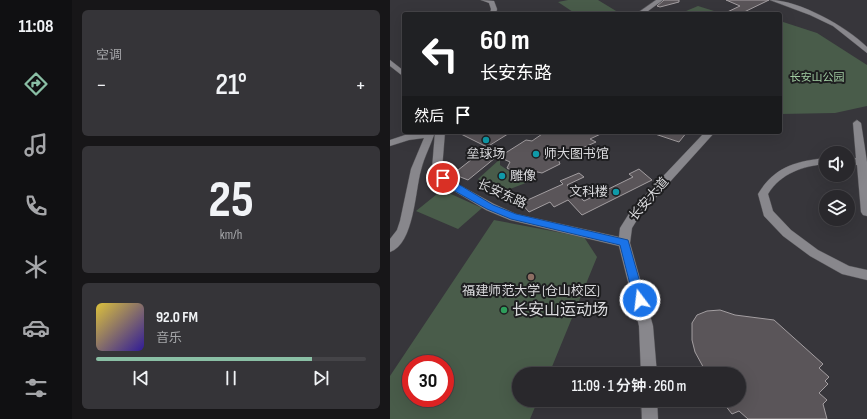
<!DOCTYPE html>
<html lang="zh">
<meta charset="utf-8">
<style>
:root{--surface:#29282c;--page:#353438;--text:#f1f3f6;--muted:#a5a6a9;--line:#454448;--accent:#8abfa5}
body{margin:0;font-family:"Sofia Sans Condensed","Noto Sans SC",sans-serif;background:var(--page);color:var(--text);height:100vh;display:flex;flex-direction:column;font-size:15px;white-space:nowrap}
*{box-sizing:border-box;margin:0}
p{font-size:13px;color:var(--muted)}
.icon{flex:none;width:22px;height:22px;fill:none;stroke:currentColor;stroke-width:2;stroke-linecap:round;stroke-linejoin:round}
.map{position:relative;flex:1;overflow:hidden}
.details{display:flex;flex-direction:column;gap:10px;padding:10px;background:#171618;width:318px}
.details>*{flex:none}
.top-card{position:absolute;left:12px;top:12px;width:380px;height:122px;border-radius:4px;box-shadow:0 4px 16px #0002,0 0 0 1px var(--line);background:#202124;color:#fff;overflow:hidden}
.controls{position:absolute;left:429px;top:146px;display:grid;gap:8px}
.controls a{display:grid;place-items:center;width:36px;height:36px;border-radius:50%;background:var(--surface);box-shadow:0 4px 16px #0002,0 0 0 1px var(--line);font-size:20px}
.speed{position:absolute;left:12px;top:355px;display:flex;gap:8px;font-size:20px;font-weight:700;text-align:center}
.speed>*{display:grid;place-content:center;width:52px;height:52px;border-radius:50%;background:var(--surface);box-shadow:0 4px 16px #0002,0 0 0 1px var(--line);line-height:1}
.speed .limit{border:6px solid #d22;background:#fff;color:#111}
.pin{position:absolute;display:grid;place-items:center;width:34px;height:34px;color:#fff;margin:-17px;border:2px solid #fff;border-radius:50%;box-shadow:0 1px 4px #0007}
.me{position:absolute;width:44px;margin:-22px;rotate:345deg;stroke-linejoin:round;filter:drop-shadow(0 0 3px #0008)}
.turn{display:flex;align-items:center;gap:14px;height:84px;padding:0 12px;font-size:18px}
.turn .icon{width:52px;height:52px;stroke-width:2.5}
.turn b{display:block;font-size:28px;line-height:34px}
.then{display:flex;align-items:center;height:38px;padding:0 12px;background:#0003;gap:8px;font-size:15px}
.big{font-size:30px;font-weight:600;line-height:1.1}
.details .card{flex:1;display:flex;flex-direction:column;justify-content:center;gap:6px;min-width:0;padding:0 14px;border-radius:6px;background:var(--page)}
.details .dial{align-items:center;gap:0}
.dial b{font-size:52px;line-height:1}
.song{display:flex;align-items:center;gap:12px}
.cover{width:48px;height:48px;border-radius:6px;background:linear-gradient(135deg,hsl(50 70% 55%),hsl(250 70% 35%))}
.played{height:4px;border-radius:2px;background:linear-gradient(90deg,var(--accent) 80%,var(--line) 80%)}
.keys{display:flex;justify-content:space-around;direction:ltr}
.heat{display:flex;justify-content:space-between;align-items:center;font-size:22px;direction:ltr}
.trip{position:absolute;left:122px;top:367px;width:234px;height:40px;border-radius:20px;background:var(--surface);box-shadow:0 4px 16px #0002,0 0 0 1px var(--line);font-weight:600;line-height:40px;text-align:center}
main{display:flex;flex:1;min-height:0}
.dock{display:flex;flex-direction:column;width:72px;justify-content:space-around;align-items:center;background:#101012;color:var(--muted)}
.dock .icon{width:28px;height:28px}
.dock .selected{color:var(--accent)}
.dock b{font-size:18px;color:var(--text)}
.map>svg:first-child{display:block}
.green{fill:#495c4a;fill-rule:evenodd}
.building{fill:#5a5559;stroke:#a39ea1}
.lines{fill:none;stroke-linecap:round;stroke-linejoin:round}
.minor-casing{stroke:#535256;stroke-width:1}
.minor{fill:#88878c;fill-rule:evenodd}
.route{fill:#1a73e8;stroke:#114b97}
.culture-dot{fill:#0f9aa8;stroke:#1e1e20;stroke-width:1.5}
.education-dot{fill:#8d6e63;stroke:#1e1e20;stroke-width:1.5}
.leisure-dot{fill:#2e9e5b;stroke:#1e1e20;stroke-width:1.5}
.labels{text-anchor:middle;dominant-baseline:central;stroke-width:4;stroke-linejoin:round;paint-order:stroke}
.far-park-label{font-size:11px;fill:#a1cca2;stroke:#1e1e20}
.poi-label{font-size:13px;fill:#dadadd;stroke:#1e1e20}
.street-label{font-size:13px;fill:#dadadd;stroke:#1e1e20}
.near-poi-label{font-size:16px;fill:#dadadd;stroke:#1e1e20;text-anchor:start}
</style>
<main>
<nav class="dock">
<b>11:08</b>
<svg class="icon selected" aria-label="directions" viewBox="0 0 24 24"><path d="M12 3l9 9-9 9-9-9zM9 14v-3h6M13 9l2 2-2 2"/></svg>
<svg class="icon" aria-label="music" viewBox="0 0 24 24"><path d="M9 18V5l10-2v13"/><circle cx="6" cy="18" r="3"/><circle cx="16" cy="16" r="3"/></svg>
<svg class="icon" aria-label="phone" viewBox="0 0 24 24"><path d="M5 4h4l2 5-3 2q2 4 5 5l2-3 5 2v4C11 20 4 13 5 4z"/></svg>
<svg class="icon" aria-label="climate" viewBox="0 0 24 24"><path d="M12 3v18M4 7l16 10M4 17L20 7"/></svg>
<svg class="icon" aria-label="car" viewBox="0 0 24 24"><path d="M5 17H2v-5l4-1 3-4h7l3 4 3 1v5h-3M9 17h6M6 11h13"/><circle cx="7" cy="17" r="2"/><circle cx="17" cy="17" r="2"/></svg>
<svg class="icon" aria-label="filters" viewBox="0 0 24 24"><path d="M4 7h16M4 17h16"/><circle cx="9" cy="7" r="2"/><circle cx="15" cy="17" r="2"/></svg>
</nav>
<section class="details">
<div class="card"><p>空调</p>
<div class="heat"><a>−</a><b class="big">21°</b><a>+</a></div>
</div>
<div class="card dial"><b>25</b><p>km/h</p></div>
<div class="card">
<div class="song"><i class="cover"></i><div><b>92.0 FM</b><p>音乐</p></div></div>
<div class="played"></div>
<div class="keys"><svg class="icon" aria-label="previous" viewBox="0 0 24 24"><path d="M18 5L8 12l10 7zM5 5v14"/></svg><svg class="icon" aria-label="pause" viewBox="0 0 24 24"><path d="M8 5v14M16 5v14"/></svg><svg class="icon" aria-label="next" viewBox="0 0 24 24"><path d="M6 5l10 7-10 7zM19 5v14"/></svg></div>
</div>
</section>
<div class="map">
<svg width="477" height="419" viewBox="0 0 477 419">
<rect width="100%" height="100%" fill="#37363b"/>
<path class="green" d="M178,0H208L231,14H186L168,2Z
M308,6L324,11L317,14H289Z
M390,21L427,33L477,65V106L445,113L390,114V99L391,97H390Z
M110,159V165L122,173L141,181L109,193L88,179Z
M52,190L92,208L68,229L26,211Z
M104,220L194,237L207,257L159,374H129V400H148L140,419H0V376ZM21,364H55V398H21Z"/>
<path class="building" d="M274,0H289V2L270,7L267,6Z
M336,0H379L350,14H333L350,6Z
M67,132H121L97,147Z
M155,132H215L200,139L206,142L168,159L170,164L152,173L143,171L132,176L117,168L120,162L109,157L136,140L142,141Z
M262,132H297L289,142L262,133Z
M91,152L105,158L78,180L63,174Z
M249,169L262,180L192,215L178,200L164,207L160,202L139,212L131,203L173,184L170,181L189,173L194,177L177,185L194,201L243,177L239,174Z
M330,310L345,315L384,320L433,364L429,368L439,377L435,381L438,384L429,393L437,400L433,404L437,419H358L349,411L342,414L331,400H349V374H317L305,352L302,340V323L307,315L317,311Z"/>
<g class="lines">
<defs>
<path id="minor" d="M91,0L104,1L107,9L106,14H100L101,9L99,3Z
M266,0H273L254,14H246Z
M380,0C409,0 457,27 477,47V53L443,26L420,15Z
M0,60L14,71V77L0,66Z
M467,120L471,123L477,162V216L473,215L471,212L467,165L458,164V158H466L463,123Z
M36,132H55L52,169L62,181L104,204L126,214L229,237L230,228L242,209L315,132H325L250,215L242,228L240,243L263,326L267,374H251L249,326L229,246L120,220L96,210L54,185L45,176L42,169L45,132C41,145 34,157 31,170C25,191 24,244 0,252V239L7,230L10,221L21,169L34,138L19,140L0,146V140L18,134Z
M436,158V164C413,166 391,173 378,194L383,211L401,230L428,250L459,266L477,270V280L452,274L420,256L393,236L374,216L368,194C384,167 406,161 436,158Z
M251,400H267L268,419H252Z"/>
</defs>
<use href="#minor" class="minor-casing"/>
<use href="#minor" class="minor"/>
</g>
<path class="route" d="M53,175L103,205L126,214L238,240L255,300L254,304L250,305L246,304L244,300L230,245L121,219L97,209L54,185L49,178Z"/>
<g class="culture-dot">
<circle cx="96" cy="140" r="4"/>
<circle cx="146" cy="154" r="4"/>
<circle cx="112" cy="176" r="4"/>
<circle cx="226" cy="192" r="4"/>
</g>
<circle class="education-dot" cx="141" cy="277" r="4"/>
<circle class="leisure-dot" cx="114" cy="310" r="4"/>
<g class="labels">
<g class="far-park-label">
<text x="427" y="77">长安山公园</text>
</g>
<g class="poi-label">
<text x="96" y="154">垒球场</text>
<text x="154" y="154" text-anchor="start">师大图书馆</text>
<text x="120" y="176" text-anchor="start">雕像</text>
<text x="218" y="192" text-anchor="end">文科楼</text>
<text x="141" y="291">福建师范大学 (仓山校区)</text>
</g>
<g class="street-label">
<text transform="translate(112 194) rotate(24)">长安东路</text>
<text transform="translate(259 199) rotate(-49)">长安大道</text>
</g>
<g class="near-poi-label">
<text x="122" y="310">长安山运动场</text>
</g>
</g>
</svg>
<div class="controls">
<a><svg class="icon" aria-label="sound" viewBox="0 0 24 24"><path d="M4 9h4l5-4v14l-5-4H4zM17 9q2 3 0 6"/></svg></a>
<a><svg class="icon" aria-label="layers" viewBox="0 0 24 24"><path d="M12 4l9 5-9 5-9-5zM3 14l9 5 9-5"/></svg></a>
</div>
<div class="speed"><div class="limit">30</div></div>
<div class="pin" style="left:53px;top:178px;background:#d93025"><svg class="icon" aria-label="arrive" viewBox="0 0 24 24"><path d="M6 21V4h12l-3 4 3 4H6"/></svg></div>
<svg class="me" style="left:250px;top:300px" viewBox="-20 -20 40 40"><circle r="17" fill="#1a73e8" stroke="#fff" stroke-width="3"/><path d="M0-11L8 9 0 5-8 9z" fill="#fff"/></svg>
<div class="trip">11:09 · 1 分钟 · 260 m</div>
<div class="top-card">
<div class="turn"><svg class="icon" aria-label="left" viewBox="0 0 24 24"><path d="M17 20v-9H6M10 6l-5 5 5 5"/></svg><div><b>60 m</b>长安东路</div></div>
<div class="then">然后<svg class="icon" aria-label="arrive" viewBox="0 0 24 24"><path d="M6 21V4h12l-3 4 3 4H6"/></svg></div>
</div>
</div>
</main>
